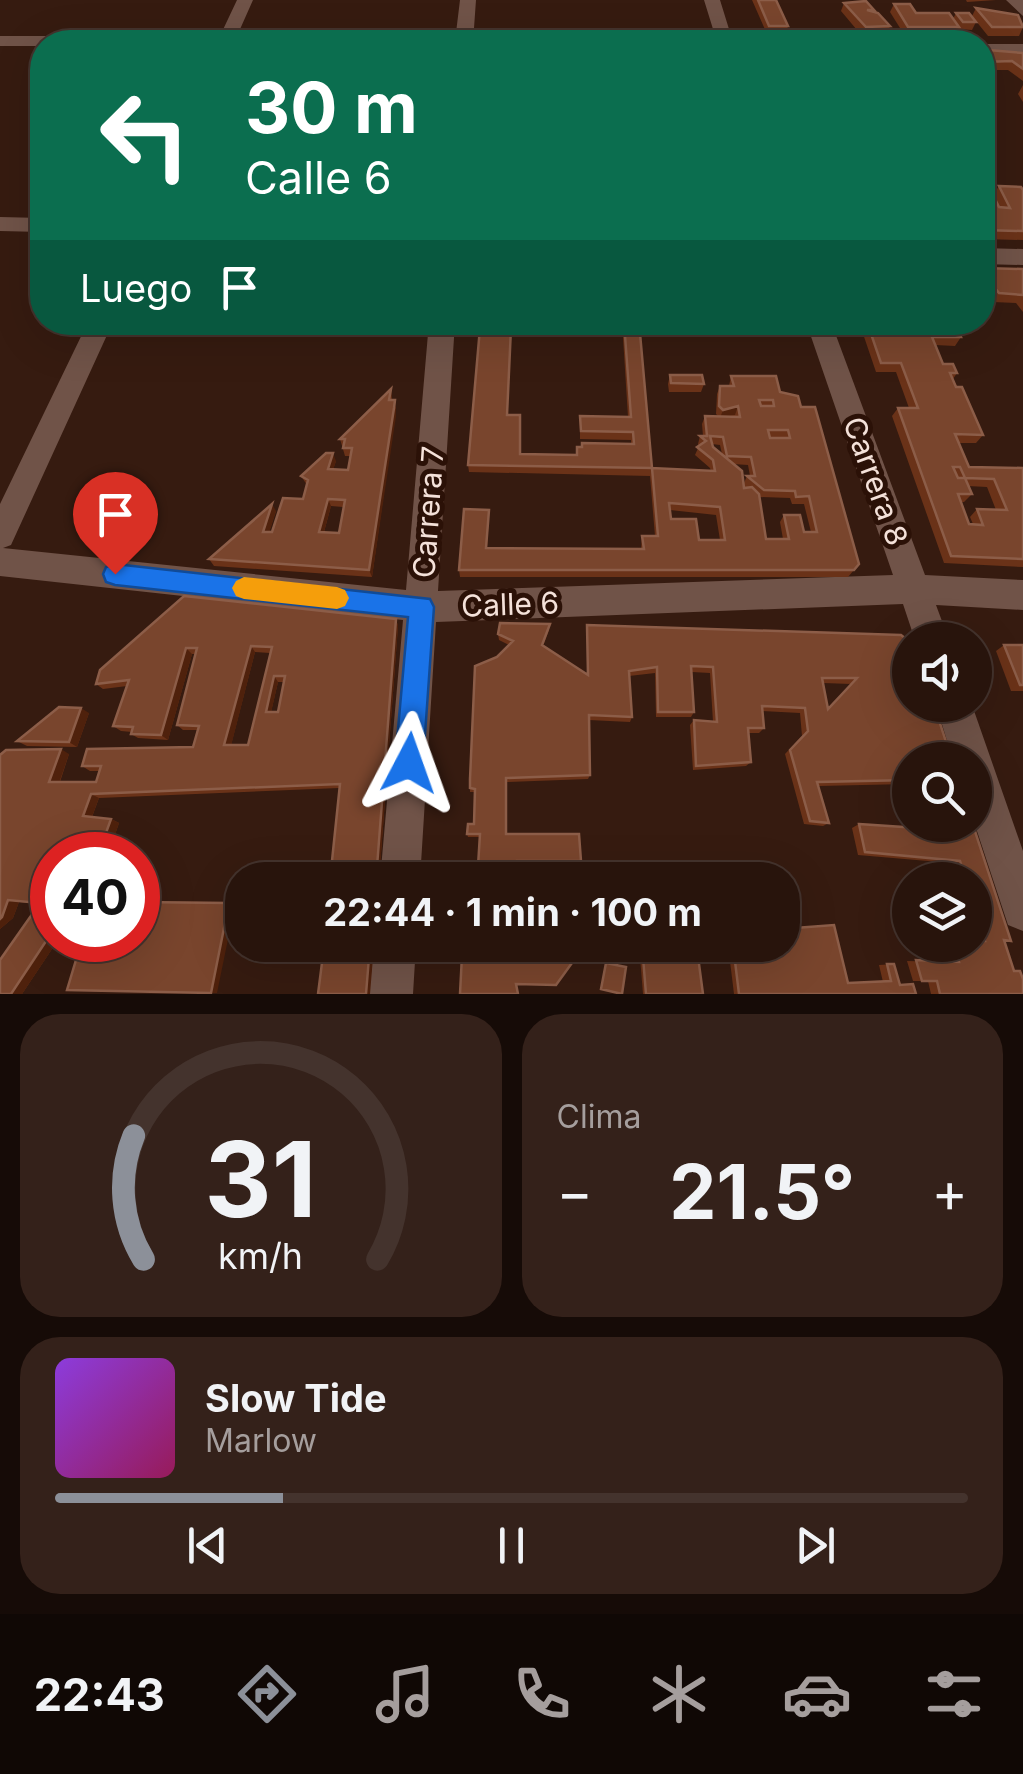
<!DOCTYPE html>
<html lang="es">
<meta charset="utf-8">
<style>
:root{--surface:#28140c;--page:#34211a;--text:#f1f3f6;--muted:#a59e9d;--line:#44332d;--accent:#8c9099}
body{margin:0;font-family:Inter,sans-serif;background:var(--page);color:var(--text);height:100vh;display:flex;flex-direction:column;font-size:38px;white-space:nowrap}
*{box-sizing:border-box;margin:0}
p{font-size:32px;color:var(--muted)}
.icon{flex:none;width:55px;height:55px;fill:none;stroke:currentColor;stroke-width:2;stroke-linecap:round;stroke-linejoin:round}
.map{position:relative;height:994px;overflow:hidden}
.side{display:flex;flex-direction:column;gap:20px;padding:20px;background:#160b07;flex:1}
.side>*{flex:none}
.guide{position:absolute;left:30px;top:30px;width:965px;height:305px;border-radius:40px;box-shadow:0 10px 40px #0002,0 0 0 2px var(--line);background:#0b6e4f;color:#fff;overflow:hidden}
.fabs{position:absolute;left:892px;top:622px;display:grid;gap:20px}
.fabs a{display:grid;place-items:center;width:100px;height:100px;border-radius:50%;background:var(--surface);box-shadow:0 10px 40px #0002,0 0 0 2px var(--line);font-size:50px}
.speed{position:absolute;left:30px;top:832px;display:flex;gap:20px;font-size:50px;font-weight:700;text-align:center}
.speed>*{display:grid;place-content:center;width:130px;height:130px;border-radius:50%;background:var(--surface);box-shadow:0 10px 40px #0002,0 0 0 2px var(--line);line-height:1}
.speed .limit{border:15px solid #d22;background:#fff;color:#111}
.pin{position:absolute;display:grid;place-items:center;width:85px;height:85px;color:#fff;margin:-102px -42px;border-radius:50% 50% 50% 0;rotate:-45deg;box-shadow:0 0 10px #0007}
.pin .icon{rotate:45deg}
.me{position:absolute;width:110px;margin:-55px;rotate:4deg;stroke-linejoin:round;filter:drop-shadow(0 0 8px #0008)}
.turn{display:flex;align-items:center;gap:35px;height:210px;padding:0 50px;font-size:45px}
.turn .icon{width:130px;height:130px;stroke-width:2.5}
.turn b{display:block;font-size:70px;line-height:85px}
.then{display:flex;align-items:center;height:95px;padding:0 50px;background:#0003;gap:20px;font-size:38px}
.big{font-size:75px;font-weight:700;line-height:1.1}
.side .widget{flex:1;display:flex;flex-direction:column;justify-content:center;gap:15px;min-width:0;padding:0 35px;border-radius:40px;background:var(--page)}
.side .dial{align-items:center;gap:0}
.dial svg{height:260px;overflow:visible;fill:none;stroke:var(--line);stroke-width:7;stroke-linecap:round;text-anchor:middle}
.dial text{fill:var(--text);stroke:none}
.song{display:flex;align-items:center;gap:30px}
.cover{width:120px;height:120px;border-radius:15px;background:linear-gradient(135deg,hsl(270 70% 55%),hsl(330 70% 35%))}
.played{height:10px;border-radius:5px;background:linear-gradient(90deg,var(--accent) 25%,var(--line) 25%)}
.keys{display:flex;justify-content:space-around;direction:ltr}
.heat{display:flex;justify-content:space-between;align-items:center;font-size:55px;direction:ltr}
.side .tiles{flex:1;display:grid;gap:20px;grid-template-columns:1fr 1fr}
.widget:last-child{grid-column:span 2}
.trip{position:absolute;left:225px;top:862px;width:575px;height:100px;border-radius:40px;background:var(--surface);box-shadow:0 10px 40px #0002,0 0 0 2px var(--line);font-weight:700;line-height:100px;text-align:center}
.tabs{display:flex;height:160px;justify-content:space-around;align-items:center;background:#100805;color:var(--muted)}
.tabs .icon{width:70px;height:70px}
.tabs .current{color:var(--accent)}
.tabs b{font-size:45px;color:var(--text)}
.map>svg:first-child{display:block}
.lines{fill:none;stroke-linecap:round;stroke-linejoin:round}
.minor{fill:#705348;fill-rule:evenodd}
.wall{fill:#6a3218;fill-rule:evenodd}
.shaded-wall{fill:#4f210c}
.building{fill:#79452d;stroke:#8c5d48;stroke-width:2.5;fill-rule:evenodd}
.route{fill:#1a73e8;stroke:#114b97;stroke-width:2.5}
.slow{fill:#f59e0b}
.labels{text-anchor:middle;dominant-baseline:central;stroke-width:10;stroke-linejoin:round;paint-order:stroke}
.street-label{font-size:30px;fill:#f4e1d9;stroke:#2b1107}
</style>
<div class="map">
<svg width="1023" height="994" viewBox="0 0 1023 994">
<rect width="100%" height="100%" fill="#361b10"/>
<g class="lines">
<path class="minor" d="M237,0H253L237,36L447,37L455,41L460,0H476L473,42H42V46H0V36H220Z
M704,0H720L733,42H717Z
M1006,0H1023V16Z
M982,44H1023V54H982Z
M0,217L42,218V232L0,231Z
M982,248L1023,249V265L982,264Z
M88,322H113L11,545L3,548L406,590L429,322H455L438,591L893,575L806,322H831L925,575L1023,580V610L936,605L949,640H915L903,604L436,622L420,880H380L403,620L0,576V504Z
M936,705H972L1023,851V931L1008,925L975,825V760H953Z
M374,945H416L413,994H369Z"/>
</g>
<path class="wall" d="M752,0H776L788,26L786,34H767Z
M966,0H996L967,2Z
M844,3L874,10L873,12L890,26L887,35L862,36L841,11Z
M894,4L916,13L953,19L956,13L976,22L972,30L958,29L955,36H905L890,12Z
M976,8L1023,27L1019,36H988L972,16Z
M988,50L1023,53V81L1008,70H989L994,77L990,86H982V54H986Z
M1023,85V102L1018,94Z
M999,186L1023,190V240L982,239V200L999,207L993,195Z
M982,268L1023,269V312L1016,303L993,302L982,288Z
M323,322H398L397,328L324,327Z
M481,322H513V326H481Z
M622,322H639L652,468L711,471L710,468L695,455L699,446L698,444L700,436H703L702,424L705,416H718L716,414L717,394L720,386H729L731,376L780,392L801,407L859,564L848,577H460L459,570L489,517L487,548L641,549L642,536H655L650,476L469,472L468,465L507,415L520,454L576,455L577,447L631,444V440L580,439V416L628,417ZM712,444L720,445L722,454L713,447ZM733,464L748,465L750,476H747L744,483ZM759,497L790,498L792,504H804L811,532H804L784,515L780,522L783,539H766ZM670,510L716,515L720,540H699L671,519Z
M859,322H955L961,337L955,346L935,345L943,364L957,373L953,379L983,435L976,443H959L969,467L1023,468V567L944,563L892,416L898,408H909L896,372H876ZM968,486L987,487L996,510L977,509L970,517L973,524H969L961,502H964L972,494Z
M670,375L704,384L701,392H669L668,384Z
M391,389L392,400L396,408L372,577L214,566L209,559L276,511L269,532H272L303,499L307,485L301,476L336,461L333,469L348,470L350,456H345L340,439ZM331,506L343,507L339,533L324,532Z
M184,596L396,619L398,626L379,880H330L339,788L99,798L92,817L111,819L119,823L108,855H52V940H58L22,994H0L40,904L19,902L13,918L0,929V755L69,754L60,782H96L100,771H90L82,766L193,747L197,730H183L177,725L196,654H192L168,740L138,738L131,734L132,732L121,731L113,726L127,686L103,689L96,684ZM255,652L270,653L248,745H231ZM278,682H284L278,712H271Z
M587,625L901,635L910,760V791L908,784L818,786L829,823L823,826L804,824L785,754L802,736L800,713L762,711L764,728L759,733H748L751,762L746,766L693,770L690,725L694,720L713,722L710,673L692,672L694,712L691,717H656L655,673L629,676L632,717L630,722L589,720L590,775L588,779L507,782L506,834L581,861L580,864H517V871H505L478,866L479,837H468L467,834L474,824V792H470V788L497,657L509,645L499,640L498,634L549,630L543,646L587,674ZM823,683L851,684L828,708Z
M1004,645H1023V691H1011L996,651Z
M89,713L77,747L27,746L17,741Z
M859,824L924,828L923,825H973L1004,941L1023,994H931L928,981H913L907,961L949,962L945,945H975V880H956L951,863L858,855L852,828Z
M782,929L848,983L883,982L879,965L894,964L899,985L916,994H734L728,945H759V946L782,945Z
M639,945H722L697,950L703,994H643Z"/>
<path class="shaded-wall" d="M995,61L990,70H982L984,62Z
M395,400L396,416L372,577L369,570Z
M738,406L735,415L720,418L723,410Z
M333,453L336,461L331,477L328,469Z
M328,499L331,506L322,539L319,532Z
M272,504L276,511L267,539L263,532Z
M396,619L398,626L379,880H376Z
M251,646L255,652L230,750L224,745Z
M186,648L192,654L168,740L161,735Z
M274,676L278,682L270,717L266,712Z
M81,708L89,713L77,747L69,742Z
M61,749L69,754L58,786L49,782Z
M91,794L99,798L91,819L83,816Z
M111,819L119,823L108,855H98Z
M8,900L19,902L13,918L0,929V919Z
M229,903L235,905L217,993H211Z
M52,932V940H58L22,994H11Z
M370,945H374L370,994H366Z"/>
<path class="building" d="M758,0H776L788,26H769Z
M866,1L874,10H867L878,13L890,26L866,27L844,3Z
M894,4H910L916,13H949L959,27H908Z
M976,8L1018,15L1023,27H992Z
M956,13H969L976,22H963Z
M988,50L1023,53V69L1012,61L984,62L994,77H982V54H990Z
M999,186L1021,187L1023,190V231L982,230V200L996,201L999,207L1010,208Z
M982,268L1023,269V295L999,293L982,272Z
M624,322H639L652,468L468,465L480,328H511L507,415H520V454L577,455V447H582V443L634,444L633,432L581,431L580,416L631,417Z
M867,322H955L961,337H932L943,364H953L957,373H950L956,387H962L983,435L955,434L969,467L1023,468V559L951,556L898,408H918L901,363H881ZM953,467H960L965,478H958ZM965,478L994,479L1007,510L977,509L983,525L969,524L958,494H972Z
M670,375H702L704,384L671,383Z
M731,376H776L780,392L798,396L801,407H815L859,564L854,570H459L464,509L489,510L486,548L644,549L642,536H658L652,468L715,471L713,460L697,447L706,441L700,436H707L705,416L740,417L738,406L723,410L719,406L720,386H734ZM759,400H773L774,406H761ZM768,430H788L790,438H770ZM710,436L723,437L727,456L751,457L755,476H747L764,490L795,491L796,497L809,496L817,532H804L800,515H784L789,539H766L759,494L752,487L744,488L742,471L713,447ZM669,503L720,507L725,540H699L696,519H671Z
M391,389L389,400H395L394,408L369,570L209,559L272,504L263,532H272L283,498L303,499L308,480L301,476L326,453H333L328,469L348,470L352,448H343L345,439H340ZM328,499L345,500L339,533L319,532Z
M184,596L396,619L376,880H330L340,784L91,794L83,816L111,819L98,855H52V932L11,994H0V960L40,903L8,900L2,917L0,919V755L6,750L61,749L49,782H96L101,766H82L87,749L193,747L199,726L177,725L197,648H186L161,735L131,734L133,727L113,726L129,680L96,684L100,670ZM251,646L272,647L248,745H224ZM274,676H285L278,712H266Z
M500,623L550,624L542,645L588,675L587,625L901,635L910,642V705H934L952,760H910V780L817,782L829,823L810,821L790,750L808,731L805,708L762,706L764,728H748L751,762L696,766L694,720L717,722L713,667L691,666L694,712H658L657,667L629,671L632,717L589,715L590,775L506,778V834H579L581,861H517V868H505V880H465L466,866H478L480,834H467L468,824H474L475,789L470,788V779L475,666L497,657L513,641L498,634ZM822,678H857L828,709Z
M1004,645H1023V685H1020Z
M59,707L81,708L69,742L17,741Z
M859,824L934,829L932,825H973L1011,941L1004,940L1014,971H1020L1023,979V994H940L937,981H922L916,960L959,962L954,945H975V941H985L975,909V880H966L960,861L865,852Z
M138,902L229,903L211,993L67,990L82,940H138Z
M834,925L848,983L891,981L887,964H894L900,985L913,984L916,994H739L733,945L784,946L782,929Z
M303,945H370L366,994H318L323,955L302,957Z
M476,945H504V950L546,951L551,945H585L556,985L516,984L518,994H460L462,955L476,956Z
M642,945H722V947L697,949L703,994H646Z
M606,963L626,967L622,994L601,989Z"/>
<path class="route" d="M115,564L430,599L434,607L423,763L419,773L409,777L399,773L395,763L408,617L115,585L106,582L103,574L106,567Z"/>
<path class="slow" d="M244,577L337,587L345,590L349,598L345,606L337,609L244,599L236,596L232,588L236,581Z"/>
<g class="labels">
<g class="street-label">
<text transform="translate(876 481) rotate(70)">Carrera 8</text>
<text transform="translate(428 512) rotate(-86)">Carrera 7</text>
<text transform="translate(510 604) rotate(-2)">Calle 6</text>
</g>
</g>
</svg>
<div class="fabs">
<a><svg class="icon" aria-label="sound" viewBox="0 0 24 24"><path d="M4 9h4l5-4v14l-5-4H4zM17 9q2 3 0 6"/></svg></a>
<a><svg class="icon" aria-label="search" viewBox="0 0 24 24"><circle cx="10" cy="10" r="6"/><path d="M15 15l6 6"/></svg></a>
<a><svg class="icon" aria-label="layers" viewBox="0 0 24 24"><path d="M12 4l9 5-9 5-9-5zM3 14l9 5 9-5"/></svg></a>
</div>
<div class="speed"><div class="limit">40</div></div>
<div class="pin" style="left:115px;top:574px;background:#d93025"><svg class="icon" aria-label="arrive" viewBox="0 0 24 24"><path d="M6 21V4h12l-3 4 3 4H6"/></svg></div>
<svg class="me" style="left:409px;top:763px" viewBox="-20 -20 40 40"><path d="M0-17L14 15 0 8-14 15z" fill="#1a73e8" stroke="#fff" stroke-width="4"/></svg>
<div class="trip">22:44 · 1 min · 100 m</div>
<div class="guide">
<div class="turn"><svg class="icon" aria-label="left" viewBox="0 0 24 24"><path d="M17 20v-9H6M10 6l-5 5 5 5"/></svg><div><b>30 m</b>Calle 6</div></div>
<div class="then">Luego<svg class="icon" aria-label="arrive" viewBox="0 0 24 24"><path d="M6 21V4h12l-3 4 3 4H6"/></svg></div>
</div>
</div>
<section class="side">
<div class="tiles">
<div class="widget dial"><svg viewBox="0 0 100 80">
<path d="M14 69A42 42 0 1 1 86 69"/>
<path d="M14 69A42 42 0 0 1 11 31" stroke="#8c9099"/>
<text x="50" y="56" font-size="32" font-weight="700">31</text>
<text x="50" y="72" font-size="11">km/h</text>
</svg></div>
<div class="widget"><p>Clima</p>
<div class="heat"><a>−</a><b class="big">21.5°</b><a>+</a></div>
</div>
<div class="widget">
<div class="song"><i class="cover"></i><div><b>Slow Tide</b><p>Marlow</p></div></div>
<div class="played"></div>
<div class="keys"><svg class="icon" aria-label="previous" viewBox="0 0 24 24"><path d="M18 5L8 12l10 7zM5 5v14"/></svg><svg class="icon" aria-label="pause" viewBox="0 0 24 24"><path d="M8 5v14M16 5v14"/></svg><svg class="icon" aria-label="next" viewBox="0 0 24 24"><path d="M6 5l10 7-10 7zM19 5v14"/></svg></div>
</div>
</div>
</section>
<nav class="tabs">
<b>22:43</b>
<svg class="icon current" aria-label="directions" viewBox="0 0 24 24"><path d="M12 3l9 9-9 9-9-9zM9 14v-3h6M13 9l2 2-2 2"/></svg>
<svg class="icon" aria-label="music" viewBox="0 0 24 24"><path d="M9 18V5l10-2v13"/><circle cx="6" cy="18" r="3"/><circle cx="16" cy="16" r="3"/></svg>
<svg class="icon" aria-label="phone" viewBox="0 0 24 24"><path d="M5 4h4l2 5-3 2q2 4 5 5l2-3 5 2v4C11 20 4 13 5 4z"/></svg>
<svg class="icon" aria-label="climate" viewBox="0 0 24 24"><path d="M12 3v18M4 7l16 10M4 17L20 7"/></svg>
<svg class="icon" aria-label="car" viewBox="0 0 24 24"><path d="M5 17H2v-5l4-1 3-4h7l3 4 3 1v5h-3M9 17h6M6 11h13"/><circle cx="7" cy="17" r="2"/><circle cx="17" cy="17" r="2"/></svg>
<svg class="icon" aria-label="filters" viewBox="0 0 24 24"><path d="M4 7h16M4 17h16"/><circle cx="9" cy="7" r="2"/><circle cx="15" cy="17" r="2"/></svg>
</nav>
